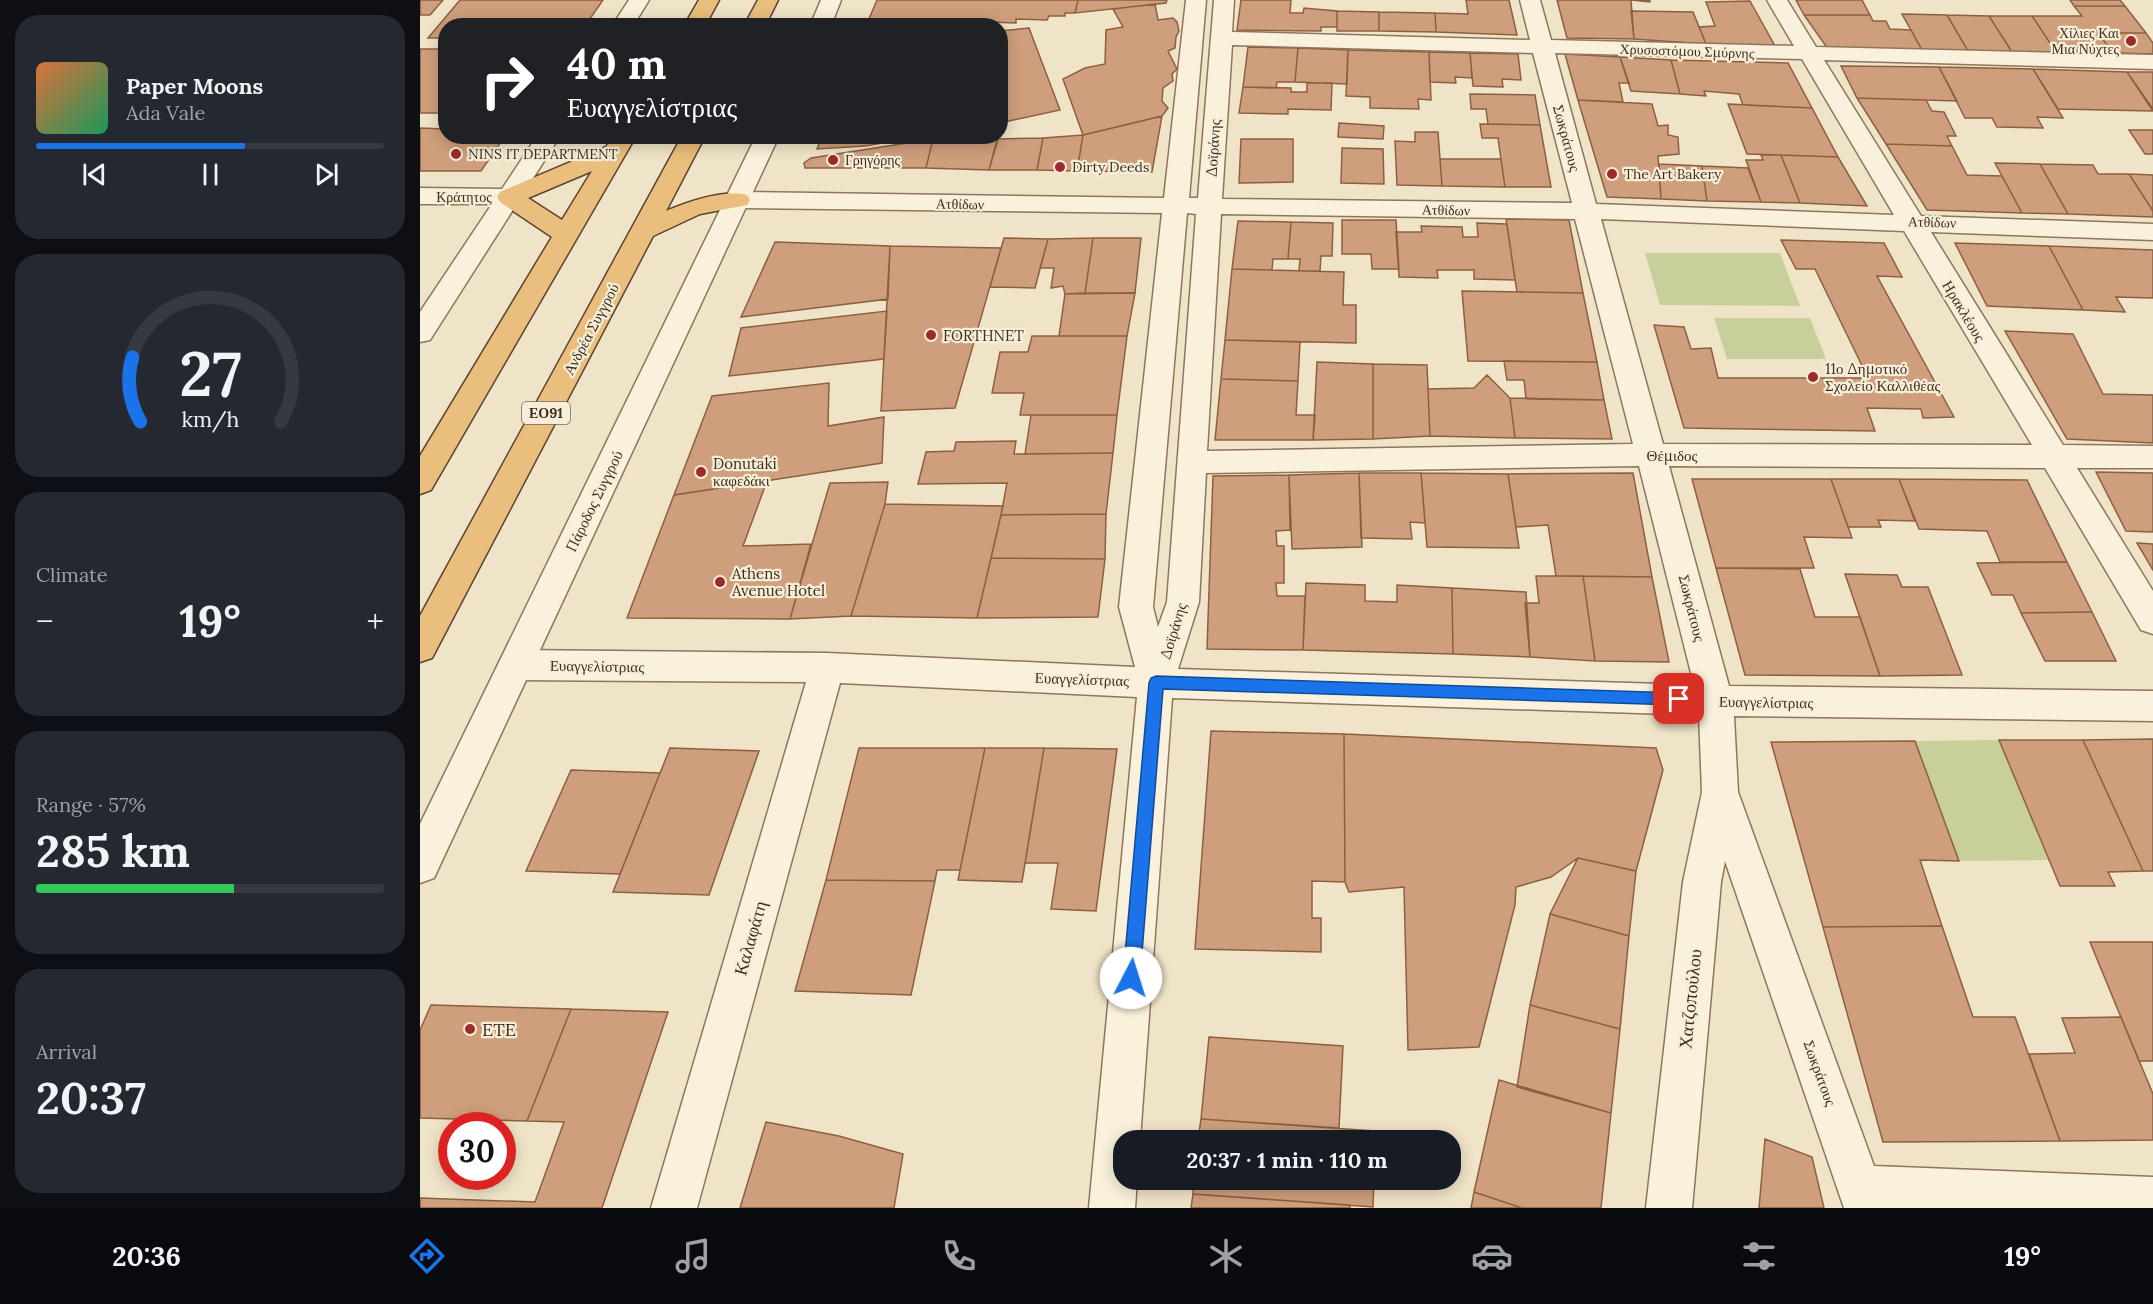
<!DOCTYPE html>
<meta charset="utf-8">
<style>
:root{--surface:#171b24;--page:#242831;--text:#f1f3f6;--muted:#9ea1a6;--line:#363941;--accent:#1a73e8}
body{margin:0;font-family:Lora,serif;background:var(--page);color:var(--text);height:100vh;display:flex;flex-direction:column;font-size:22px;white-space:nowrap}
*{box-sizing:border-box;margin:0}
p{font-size:20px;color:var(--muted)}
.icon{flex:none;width:33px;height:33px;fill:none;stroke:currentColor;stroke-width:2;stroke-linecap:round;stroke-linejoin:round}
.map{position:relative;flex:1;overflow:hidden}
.sheet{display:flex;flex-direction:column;gap:15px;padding:15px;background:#0d0f14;width:420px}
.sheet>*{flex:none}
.banner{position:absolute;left:18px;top:18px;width:570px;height:126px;border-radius:24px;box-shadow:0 3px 15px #0003;background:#202124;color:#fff;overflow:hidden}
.speed{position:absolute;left:18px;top:1112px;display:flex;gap:12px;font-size:30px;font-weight:700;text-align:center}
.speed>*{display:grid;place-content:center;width:78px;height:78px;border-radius:50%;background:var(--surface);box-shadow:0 3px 15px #0003;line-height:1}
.speed .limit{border:9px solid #d22;background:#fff;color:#111}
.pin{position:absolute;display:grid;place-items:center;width:51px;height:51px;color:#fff;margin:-26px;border-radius:12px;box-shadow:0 3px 9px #0006}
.me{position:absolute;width:66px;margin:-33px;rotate:5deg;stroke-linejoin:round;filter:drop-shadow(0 0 4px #0008)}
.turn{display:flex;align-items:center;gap:21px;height:126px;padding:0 30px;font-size:27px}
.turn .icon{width:78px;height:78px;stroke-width:2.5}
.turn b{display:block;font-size:42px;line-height:51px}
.big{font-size:45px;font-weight:800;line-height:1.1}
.sheet .card{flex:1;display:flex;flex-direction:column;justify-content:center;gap:9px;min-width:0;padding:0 21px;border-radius:24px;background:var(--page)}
.sheet .dial{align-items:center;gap:0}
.dial svg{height:156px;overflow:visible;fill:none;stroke:var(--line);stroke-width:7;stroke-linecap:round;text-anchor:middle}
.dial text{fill:var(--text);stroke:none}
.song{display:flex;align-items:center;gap:18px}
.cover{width:72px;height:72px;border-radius:9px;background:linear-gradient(135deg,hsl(20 70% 55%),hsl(150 70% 35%))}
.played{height:6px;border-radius:3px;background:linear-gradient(90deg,var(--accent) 60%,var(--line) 60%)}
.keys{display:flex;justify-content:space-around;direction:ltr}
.heat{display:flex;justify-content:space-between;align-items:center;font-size:33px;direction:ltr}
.charge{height:9px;border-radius:4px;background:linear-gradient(90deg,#34c759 57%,var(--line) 0)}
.trip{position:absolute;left:693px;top:1130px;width:348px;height:60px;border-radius:24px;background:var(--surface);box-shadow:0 3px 15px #0003;font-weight:800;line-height:60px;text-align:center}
.dock{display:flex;height:96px;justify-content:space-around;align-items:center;background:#090b0e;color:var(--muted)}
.dock .icon{width:42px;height:42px}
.dock .current{color:var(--accent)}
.dock b{font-size:27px;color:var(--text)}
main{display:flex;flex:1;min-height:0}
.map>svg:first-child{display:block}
.green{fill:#c9cf9b}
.building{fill:#cf9f7d;stroke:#8d5f41;stroke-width:1.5}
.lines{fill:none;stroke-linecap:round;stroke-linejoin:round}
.minor-casing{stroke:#8d765c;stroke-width:3}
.tertiary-casing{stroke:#8d765c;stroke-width:3}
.trunk-casing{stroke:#5b4430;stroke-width:3}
.minor{fill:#faf1dc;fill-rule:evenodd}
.tertiary{fill:#faf1dc;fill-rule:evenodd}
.trunk{fill:#eabe7c;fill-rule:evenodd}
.route{fill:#1a73e8;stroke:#114b97;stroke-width:1.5}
.poi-dot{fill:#9e2a2b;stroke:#f7eed8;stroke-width:2}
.labels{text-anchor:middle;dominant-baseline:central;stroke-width:4.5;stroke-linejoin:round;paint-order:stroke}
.far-poi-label{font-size:14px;fill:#3d2e20;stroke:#f7eed8;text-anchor:start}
.far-street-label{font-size:14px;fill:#3d2e20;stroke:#f7eed8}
.shield{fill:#f7eed8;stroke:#756857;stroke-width:1.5}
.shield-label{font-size:14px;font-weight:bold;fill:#3d2e20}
.street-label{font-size:15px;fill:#3d2e20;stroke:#f7eed8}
.poi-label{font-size:15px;fill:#3d2e20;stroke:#f7eed8;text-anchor:start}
.near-street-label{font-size:18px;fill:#3d2e20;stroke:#f7eed8}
.near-poi-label{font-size:18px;fill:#3d2e20;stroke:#f7eed8;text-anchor:start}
</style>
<main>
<section class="sheet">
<div class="card">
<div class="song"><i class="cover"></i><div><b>Paper Moons</b><p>Ada Vale</p></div></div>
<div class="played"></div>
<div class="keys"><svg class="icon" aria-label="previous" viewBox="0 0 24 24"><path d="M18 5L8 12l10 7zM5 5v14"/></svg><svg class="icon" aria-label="pause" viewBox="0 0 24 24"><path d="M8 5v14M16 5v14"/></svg><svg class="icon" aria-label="next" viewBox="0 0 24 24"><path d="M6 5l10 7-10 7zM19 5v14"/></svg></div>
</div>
<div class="card dial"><svg viewBox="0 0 100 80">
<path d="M14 69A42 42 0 1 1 86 69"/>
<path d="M14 69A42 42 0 0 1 10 36" stroke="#1a73e8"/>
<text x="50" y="56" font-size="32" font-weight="700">27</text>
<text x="50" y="72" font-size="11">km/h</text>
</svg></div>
<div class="card"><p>Climate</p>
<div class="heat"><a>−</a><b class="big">19°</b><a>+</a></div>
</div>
<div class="card"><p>Range · 57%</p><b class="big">285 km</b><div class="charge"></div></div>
<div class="card"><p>Arrival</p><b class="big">20:37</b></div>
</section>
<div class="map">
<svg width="1733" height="1208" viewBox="0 0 1733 1208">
<rect width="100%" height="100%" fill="#f0e4c8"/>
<path class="green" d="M1225,253H1360L1380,306L1240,305Z
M1294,318H1390L1406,359H1307Z
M1579,740L1628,860L1539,861L1495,741Z"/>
<path class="building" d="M0,0H23L10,15H0Z
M40,0H183L165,26H26V38H8Z
M457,0H658L655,13H645V16H629L627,20L596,19V23L541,21L542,26H446Z
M658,0H747L746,3L655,13Z
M821,0H871L870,13H883L884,8L917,11V27H901V31L817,30Z
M1046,0H1089L1097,35L1016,32L1015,13L1048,14Z
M1137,0H1230V2L1211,0L1214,39L1147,38Z
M1376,0H1442L1450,15H1384Z
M1650,0H1700L1705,6H1654Z
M1330,1L1355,46L1286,44L1279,27L1295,26L1286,2Z
M735,4L738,20L753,18L757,22L759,31L756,37L755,48L748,51L757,69L752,74L753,81L743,88L742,101L748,108L742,116L663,135L643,79L665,68L685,64L686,30L703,27L693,9Z
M1654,6H1705L1726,33H1678L1693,53L1636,52L1612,16H1662Z
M917,11L959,12V31H917Z
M1211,11L1273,12L1286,44L1214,39Z
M959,12L1015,13L1016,32L959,31Z
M1482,14L1527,15L1548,51L1502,50Z
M1384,15H1450L1453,21H1466L1470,29L1491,30L1502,50L1408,49Z
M1527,15L1569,16L1592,52L1548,51Z
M1569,16H1612L1636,52H1592Z
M609,28L640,110L580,123V31Z
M1678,33H1726L1733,43V54L1693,53Z
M26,43V113H0V49H20Z
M828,47L878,48L875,82H857L856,88L823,87Z
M878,48L928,50L927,84L875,82Z
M928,50L1009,52L1011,100L998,99L999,109L950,108V97L926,96Z
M1009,52L1050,53L1052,78L1035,77L1036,83L1010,82Z
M1050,53L1098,54L1101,80L1082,79L1083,87L1053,86Z
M1145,54L1200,57L1209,83H1199L1203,102L1158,100Z
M1200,57L1251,60L1260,94L1211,91Z
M1251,60L1368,63L1392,108L1323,105L1319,94L1284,91L1286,96L1260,94Z
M1421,66L1519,67L1537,101L1437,98Z
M1519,67L1613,69L1643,118L1617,117L1623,128L1577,127L1572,118H1545Z
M1613,69L1707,72L1733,111L1638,109Z
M1707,72H1733V109Z
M887,83H912L911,110L868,109V114L819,113L823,87L871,88V92H887Z
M1050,94L1115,95L1120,125L1068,124L1066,109H1051Z
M1437,98L1506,100L1512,111L1524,112L1536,136H1527L1532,146L1466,144Z
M1158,100L1232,104L1238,126L1248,125V135L1258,137L1259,154L1238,156L1241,199L1187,197Z
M1308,104L1392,108L1418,157L1327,154Z
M742,116L732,172L657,171L663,135Z
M919,123L964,126L963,139L918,137Z
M1060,124L1120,125L1131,187H1085L1078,138H1062Z
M0,128L26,129V136H85L61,171H0Z
M1709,130H1733V154H1725Z
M995,132H1018L1022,186L977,185L975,141L995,142Z
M663,135L657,171L617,170L623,138Z
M402,136H504L445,146L397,149Z
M559,136H578L569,170L506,168L513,139L538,137L539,143L559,141Z
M623,138L617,170H569L578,139Z
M513,139L506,168H385L384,163L391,158Z
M821,139H873V182L819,183Z
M1466,144L1532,146L1547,175L1582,176L1602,213L1507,210Z
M922,148L963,149L964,184L921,183Z
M1341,155H1361L1380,203L1341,202L1326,160H1343Z
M1361,155L1418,157L1447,206L1380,203Z
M1020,159H1081L1085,187L1022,186Z
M1575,163L1620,164L1648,214L1602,213Z
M1239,164L1282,166L1287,201L1241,199Z
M1620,164L1673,165L1678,174H1709L1733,211V217L1648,214Z
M1282,166L1328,168L1341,202L1287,201Z
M1709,174L1733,175V211Z
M1086,219L1149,220L1163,293L1097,292Z
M922,220H976L979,269H952L951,254H922Z
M818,221L871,222L868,259H853L852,270L812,269Z
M871,222L913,223L912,256H901L900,271H879L880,259H868Z
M1057,223L1087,224L1095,280L1054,279V270H1017L1018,278L979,277L976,232H1002L1001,226L1042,227L1043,237H1058Z
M584,238L628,239L615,288L570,287Z
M673,238L665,293L645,294L643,286L631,288L634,268H620L628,239Z
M673,238H721L715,293H665Z
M1361,240L1464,243L1482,277L1457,276L1534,417L1503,418L1501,409L1447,408L1455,431L1264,428L1234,325L1264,327L1271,349L1291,348L1298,378H1448L1395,269H1376Z
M355,242L470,246L468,299L321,317Z
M1535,243L1629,246L1663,310L1567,306Z
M470,246L581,248L535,408L461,411Z
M1629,246L1733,250V298L1696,297L1705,312L1663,310Z
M812,269L924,272L923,305H936V343L805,340Z
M1042,291L1163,293L1177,362L1048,361Z
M715,293L707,336H639L645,294Z
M467,311L464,359L309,376L321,328Z
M1585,331L1653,334L1683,394L1733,395V443L1647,439Z
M612,336H707L697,415H600L604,393H572L580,352H608Z
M805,340L880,342L878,381L801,379Z
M1084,361L1177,362L1184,400L1106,399L1104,380H1087Z
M897,362L953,364V439L893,440Z
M953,364L1007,365L1010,436L953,439Z
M1067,375L1090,398L1095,438L1010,436L1008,389L1054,388Z
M801,379L878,381L876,415H895L893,440H795Z
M409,383L408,426L464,417L462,463L254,495L292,396Z
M1090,398L1184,400L1192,439L1095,438Z
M611,415H697L693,453L605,454Z
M596,441L594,454L693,453L686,514L581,515L587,483L498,484L506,452L534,451L536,442Z
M1676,472L1733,473V532L1706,531Z
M939,473L942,547L872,549L869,475Z
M939,473H1001L1005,523L990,522L992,539L941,538Z
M1001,473L1088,474L1099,548L1007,547Z
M1213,473L1232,577L1136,576L1128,525L1096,527L1088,474Z
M869,475L870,530L856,531L857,546H864V583H856L857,596H885L883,650L787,649L793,476Z
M1272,479H1411L1432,538L1384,537L1394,568H1296Z
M1411,479H1479L1495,521L1458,520L1461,527H1428Z
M1479,479L1607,480L1647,562H1580L1567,531L1499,529Z
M347,481L323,546L391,544L370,619L207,618L254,495Z
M468,482L465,504L431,616L370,619L410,483Z
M465,504L583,506L557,618L431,616Z
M686,514L685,559L571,558L581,515Z
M1717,543L1733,544V570Z
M571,558L685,559L678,617L557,618Z
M1647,562L1672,612L1601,613L1593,595H1572L1557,563Z
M1296,568L1380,569L1395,617H1440L1460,676L1325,675Z
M1425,574L1477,575L1482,587H1508L1542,675L1460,676Z
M1116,576H1163L1175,661L1110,657L1105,603H1119Z
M1163,576L1232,577L1249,662L1175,661Z
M886,583L945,585V601L977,602V585L1032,588L1033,654L883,650Z
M1032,588L1106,592L1110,657L1033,654Z
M1672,612L1696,661H1625L1601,613Z
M791,731L924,734L925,882L892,881V918H901V952L775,949Z
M924,734L1236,748L1243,770L1216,871L1158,858L1131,877L1096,887L1095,905L1059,1047L988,1050L984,887L929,892L925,882Z
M1733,739V871H1723L1663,740Z
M1579,740H1663L1723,871L1688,872L1695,886H1640Z
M1495,741L1539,861L1500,860L1522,926L1403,927L1351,742Z
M250,748L339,751L289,895L193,892Z
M439,748H565L540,870H517L515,881L406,880Z
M565,748H624L602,882L538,880Z
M624,748L697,749L676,911L631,909L638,863H605Z
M151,770L240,773L200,874L106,871Z
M1158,858L1216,871L1209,936L1130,914Z
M406,880L515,881L491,995L375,991Z
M1130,914L1209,936L1200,1029L1110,1005Z
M1522,926L1553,1017H1595L1640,1141L1463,1142L1403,927Z
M1670,942H1733V1061H1719Z
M11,1005L151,1009L107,1121L0,1118V1030Z
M1110,1005L1200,1029L1191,1113L1097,1087Z
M151,1009L248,1012L182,1208H0V1198L115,1202L144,1122L107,1121Z
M1701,1017L1733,1094V1140L1640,1141L1609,1054L1655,1053L1642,1018Z
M789,1037L923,1046L919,1128L781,1119Z
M1079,1080L1191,1113L1181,1208H1102L1054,1192Z
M781,1119L955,1131V1140H778Z
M346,1122L419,1136L483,1154L474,1208H320Z
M1345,1139L1392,1157L1404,1208H1339Z
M774,1179H954L953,1207L773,1194Z
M1054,1192L1102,1208H1051Z
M773,1194L930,1205V1208H771Z"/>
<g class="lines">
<defs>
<path id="minor" d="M766,0H786L769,198H778L794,0H814L812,32L1110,40L1100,0H1120L1131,40L1374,46L1347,0H1367L1396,47L1733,55V69L1404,60L1501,216L1733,224V240L1511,232L1643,445L1733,446V468H1657L1733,591V634L1721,630L1625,468L1249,466L1309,686L1733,691V721L1314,716L1318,792L1454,1166L1733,1177V1208H1424L1305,861L1301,882L1272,1208H1226L1263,882L1282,792L1279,715L752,698L720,1140H704V1179H717L715,1208H669L717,697L420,683L277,1208H231L386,682L95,680L83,675L78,665L83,655L95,650L407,653L715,667L699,607L742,213L318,208L309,205L306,200L309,195L318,192L744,198ZM812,45L1113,53L1152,203L802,199ZM1135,53L1382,59L1474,215L1176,204ZM767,213L776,214L747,602L738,627L733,607ZM801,214L1155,219L1213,444L787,451ZM1181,219L1484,231L1612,445L1243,444ZM1219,466L1274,685L758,669L779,602L786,473Z"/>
<path id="tertiary" d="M209,0H229L213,26H192Z
M401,0H421L411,26H390Z
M117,136H140L10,340L0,342V312L72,204H0V188L82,189Z
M336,136H359L14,878L0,883V824Z"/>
<path id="trunk" d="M279,0H299L285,26H264Z
M338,0H358L345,26H324Z
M193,136H216L11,490L0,494V456L132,237L80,202L77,197L80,192L186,147ZM172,171L142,220L108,198Z
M262,136H285L246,211C267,202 304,189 327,195L330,200L327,205L280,214L233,236L12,658L0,662V616Z"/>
</defs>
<use href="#minor" class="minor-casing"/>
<use href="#tertiary" class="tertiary-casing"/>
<use href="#trunk" class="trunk-casing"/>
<use href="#minor" class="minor"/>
<use href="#tertiary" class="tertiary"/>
<use href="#trunk" class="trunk"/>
</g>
<path class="route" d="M736,676L1259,693L1264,695L1266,699L1264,703L1259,705L743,689L720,978L717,984L711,987L705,984L703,978L729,683L731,678Z"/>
<g class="poi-dot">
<circle cx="1711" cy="41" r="6"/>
<circle cx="36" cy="154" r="6"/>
<circle cx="413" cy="160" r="6"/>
<circle cx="640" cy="167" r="6"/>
<circle cx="1192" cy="174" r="6"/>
<circle cx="511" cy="335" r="6"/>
<circle cx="1393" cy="377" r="6"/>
<circle cx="281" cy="472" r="6"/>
<circle cx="300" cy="582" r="6"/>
<circle cx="50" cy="1029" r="6"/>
</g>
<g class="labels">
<g class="far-poi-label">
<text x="1699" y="33" text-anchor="end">Χίλιες Και<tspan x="1699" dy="16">Μια Νύχτες</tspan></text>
<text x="48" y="154">NINS IT DEPARTMENT</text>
<text x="425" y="160">Γρηγόρης</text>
<text x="652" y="167">Dirty Deeds</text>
<text x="1204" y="174">The Art Bakery</text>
</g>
<g class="far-street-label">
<text transform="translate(1267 51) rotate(2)">Χρυσοστόμου Σμύρνης</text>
<text x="44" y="197">Κράτητος</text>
<text transform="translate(540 204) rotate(1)">Ατθίδων</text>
<text transform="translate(1026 210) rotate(1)">Ατθίδων</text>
<text transform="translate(1512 222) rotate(2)">Ατθίδων</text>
</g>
<rect class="shield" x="102" y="402" width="48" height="22" rx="4.5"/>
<g class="shield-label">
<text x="126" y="413">ΕΟ91</text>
</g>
<g class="street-label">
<text transform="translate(1147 138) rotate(75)">Σωκράτους</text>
<text transform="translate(793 148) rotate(-86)">Δοϊράνης</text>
<text transform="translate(1544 311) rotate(59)">Ηρακλέους</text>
<text transform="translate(171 329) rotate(-62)">Ανδρέα Συγγρού</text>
<text x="1252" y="455">Θέμιδος</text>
<text transform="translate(174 501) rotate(-64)">Πάροδος Συγγρού</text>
<text transform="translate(1272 608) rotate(76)">Σωκράτους</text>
<text transform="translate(753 631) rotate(-73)">Δοϊράνης</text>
<text transform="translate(177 666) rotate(1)">Ευαγγελίστριας</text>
<text transform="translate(662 679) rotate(2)">Ευαγγελίστριας</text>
<text transform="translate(1346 702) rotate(1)">Ευαγγελίστριας</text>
<text transform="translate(1400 1073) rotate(70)">Σωκράτους</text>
</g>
<g class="poi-label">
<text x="523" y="335">FORTHNET</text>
<text x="1405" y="368">11ο Δημοτικό<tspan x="1405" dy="17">Σχολείο Καλλιθέας</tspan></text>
<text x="293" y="463">Donutaki<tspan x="293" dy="17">καφεδάκι</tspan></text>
<text x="312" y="573">Athens<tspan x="312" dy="17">Avenue Hotel</tspan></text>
</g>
<g class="near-street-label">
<text transform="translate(330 938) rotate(-74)">Καλαφάτη</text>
<text transform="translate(1270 999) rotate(-84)">Χατζοπούλου</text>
</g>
<g class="near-poi-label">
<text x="62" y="1029">ETE</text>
</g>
</g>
</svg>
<div class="speed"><div class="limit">30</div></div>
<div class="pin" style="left:1259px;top:699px;background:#d93025"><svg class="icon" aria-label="arrive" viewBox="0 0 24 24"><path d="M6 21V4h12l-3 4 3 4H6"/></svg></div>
<svg class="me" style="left:711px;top:978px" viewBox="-20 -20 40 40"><circle r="19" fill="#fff"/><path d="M0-13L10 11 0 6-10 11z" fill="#1a73e8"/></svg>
<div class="trip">20:37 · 1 min · 110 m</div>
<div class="banner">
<div class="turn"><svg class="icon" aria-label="right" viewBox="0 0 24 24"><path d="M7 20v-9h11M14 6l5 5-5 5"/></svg><div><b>40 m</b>Ευαγγελίστριας</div></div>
</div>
</div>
</main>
<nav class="dock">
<b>20:36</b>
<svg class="icon current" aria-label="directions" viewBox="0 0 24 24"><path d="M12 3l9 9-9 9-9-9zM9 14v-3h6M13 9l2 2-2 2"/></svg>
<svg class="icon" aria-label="music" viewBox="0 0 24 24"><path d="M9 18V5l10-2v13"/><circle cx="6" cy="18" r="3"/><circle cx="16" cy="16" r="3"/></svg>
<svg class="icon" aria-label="phone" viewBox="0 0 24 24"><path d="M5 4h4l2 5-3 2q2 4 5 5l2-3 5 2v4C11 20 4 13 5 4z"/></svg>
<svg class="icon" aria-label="climate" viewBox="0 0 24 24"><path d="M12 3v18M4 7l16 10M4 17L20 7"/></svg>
<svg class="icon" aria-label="car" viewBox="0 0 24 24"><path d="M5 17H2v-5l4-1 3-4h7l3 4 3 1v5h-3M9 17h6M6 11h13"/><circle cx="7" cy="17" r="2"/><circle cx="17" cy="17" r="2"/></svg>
<svg class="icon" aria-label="filters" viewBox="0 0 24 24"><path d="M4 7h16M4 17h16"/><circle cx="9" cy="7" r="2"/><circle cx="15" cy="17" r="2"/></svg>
<b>19°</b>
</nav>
